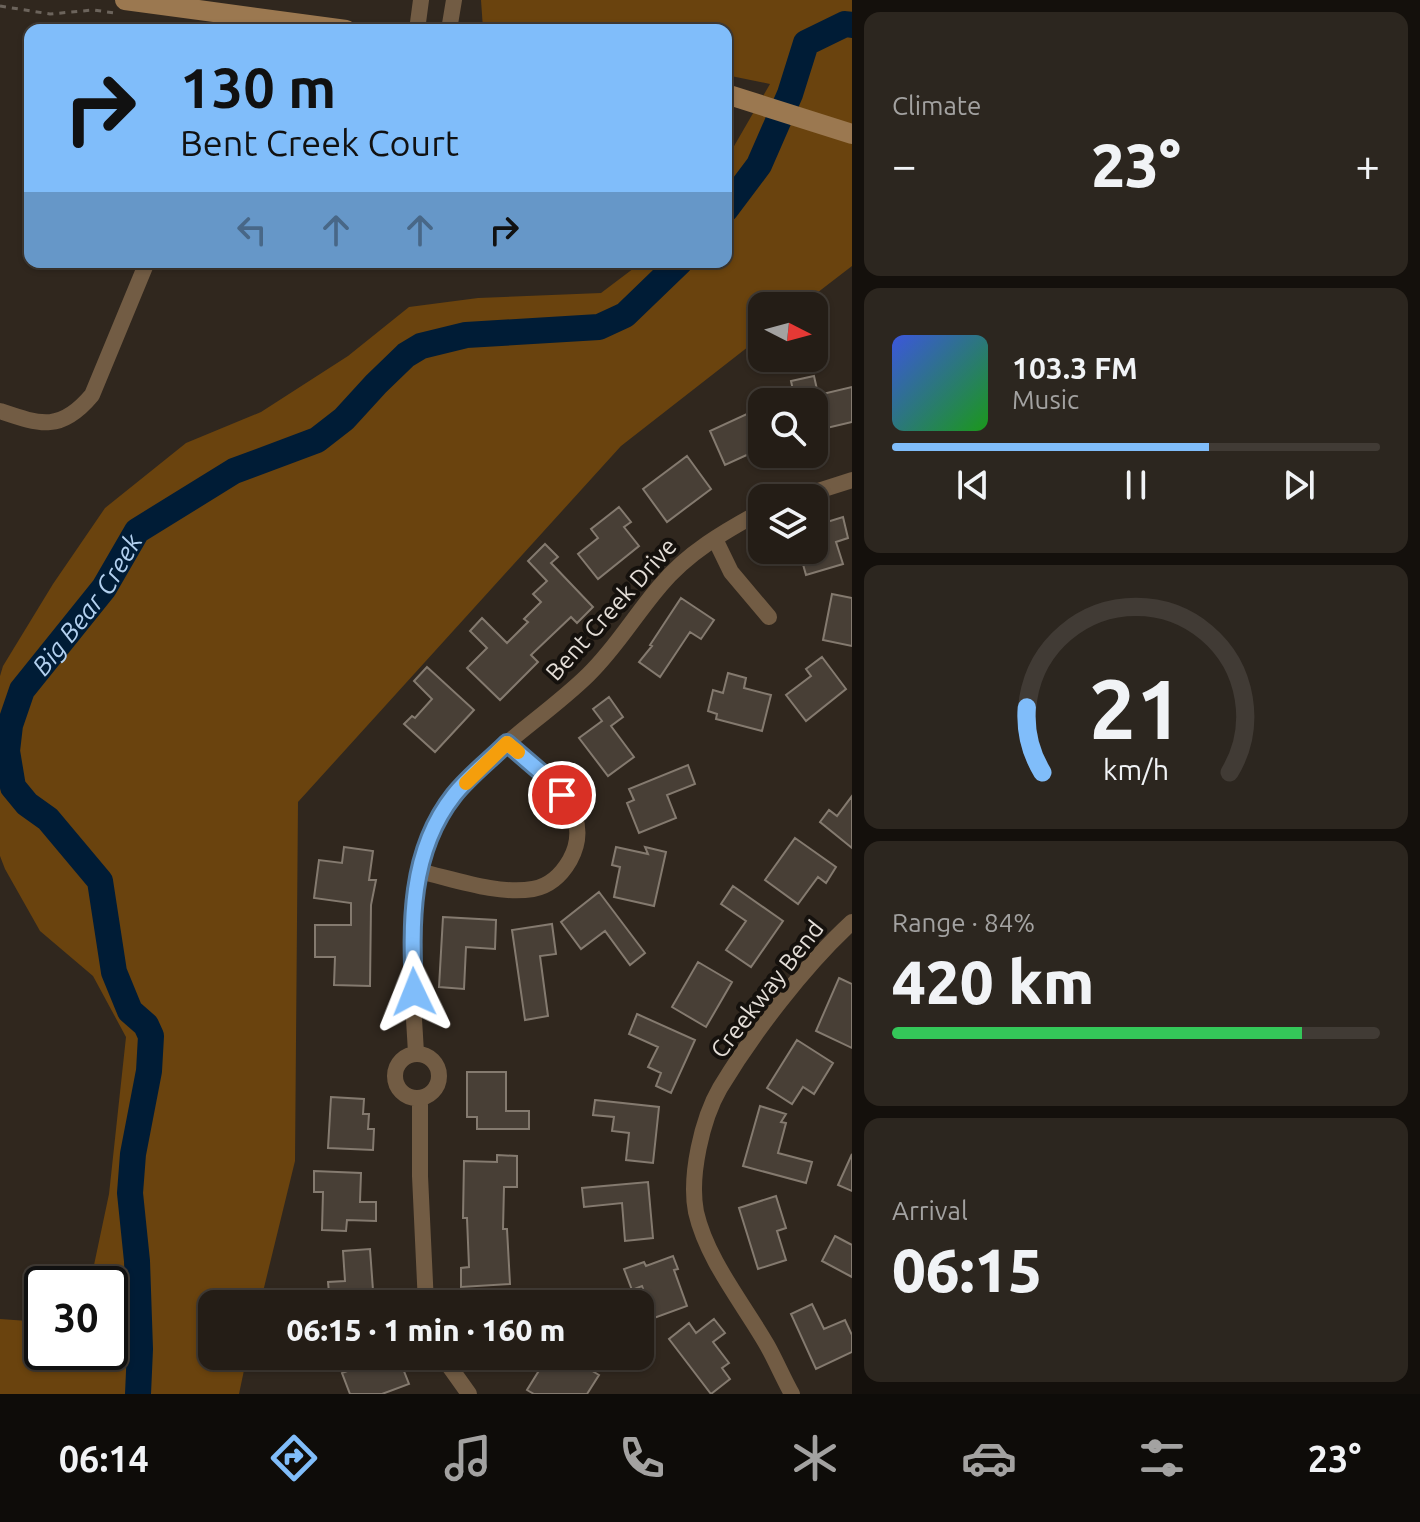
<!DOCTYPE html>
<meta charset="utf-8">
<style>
:root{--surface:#241d16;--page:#2c261f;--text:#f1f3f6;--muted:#a3a2a1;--line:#413b35;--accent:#80bdfa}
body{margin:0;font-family:Ubuntu,sans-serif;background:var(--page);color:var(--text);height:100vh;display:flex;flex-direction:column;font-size:30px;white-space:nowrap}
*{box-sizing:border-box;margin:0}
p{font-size:26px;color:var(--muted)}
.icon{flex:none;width:44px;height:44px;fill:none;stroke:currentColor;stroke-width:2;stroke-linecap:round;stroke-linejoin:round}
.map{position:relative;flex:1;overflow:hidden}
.panel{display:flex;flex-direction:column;gap:12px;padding:12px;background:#14100c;width:568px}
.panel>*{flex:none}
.top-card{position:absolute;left:24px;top:24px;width:708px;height:244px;border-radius:16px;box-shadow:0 2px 6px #0004,0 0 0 2px var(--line);background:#80bdfa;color:#111;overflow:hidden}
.needle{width:52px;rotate:96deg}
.controls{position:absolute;left:748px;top:292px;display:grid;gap:16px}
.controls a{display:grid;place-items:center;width:80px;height:80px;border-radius:16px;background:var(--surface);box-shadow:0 2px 6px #0004,0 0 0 2px var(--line);font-size:40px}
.speed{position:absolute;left:24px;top:1266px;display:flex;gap:16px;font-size:40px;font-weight:700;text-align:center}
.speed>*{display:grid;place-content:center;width:104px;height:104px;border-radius:50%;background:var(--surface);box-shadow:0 2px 6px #0004,0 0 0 2px var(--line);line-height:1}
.speed .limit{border:4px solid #111;border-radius:12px;background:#fff;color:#111}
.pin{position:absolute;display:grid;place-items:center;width:68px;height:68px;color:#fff;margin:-34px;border:4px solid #fff;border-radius:50%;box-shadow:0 2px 8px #0007}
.me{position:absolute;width:88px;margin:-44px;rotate:358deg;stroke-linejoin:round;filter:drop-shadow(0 0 6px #0008)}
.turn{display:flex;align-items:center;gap:28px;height:168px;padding:0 24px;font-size:36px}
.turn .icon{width:104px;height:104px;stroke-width:2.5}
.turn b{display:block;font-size:56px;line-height:68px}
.lanes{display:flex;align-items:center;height:76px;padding:0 24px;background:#0003;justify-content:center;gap:40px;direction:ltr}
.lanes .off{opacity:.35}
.big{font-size:60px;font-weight:800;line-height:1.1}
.panel .widget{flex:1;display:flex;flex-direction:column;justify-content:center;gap:12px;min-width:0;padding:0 28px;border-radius:16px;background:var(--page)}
.panel .dial{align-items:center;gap:0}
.dial svg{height:208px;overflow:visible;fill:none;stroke:var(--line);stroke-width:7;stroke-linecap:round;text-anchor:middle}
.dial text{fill:var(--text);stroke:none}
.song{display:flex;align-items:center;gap:24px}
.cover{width:96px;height:96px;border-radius:12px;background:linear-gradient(135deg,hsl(230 70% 55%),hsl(120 70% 35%))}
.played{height:8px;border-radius:4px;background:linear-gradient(90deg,var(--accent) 65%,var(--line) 65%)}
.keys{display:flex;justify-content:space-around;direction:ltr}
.heat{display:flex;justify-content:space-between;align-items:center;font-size:44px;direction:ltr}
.charge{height:12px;border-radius:6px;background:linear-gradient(90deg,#34c759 84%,var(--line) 0)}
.trip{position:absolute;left:198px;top:1290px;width:456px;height:80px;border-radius:16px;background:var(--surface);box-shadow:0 2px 6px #0004,0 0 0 2px var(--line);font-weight:800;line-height:80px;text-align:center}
.menu{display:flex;height:128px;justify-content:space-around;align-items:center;background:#0e0c09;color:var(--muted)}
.menu .icon{width:56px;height:56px}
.menu .on{color:var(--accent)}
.menu b{font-size:36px;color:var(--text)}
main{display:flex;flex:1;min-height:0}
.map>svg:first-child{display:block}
.green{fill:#6a430e}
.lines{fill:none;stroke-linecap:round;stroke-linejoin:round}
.river{stroke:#001c36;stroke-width:26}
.building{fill:#483f36;stroke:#847a6f;stroke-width:2}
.path{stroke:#6c645c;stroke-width:3;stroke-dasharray:6 6;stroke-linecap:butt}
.street{stroke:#725c44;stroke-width:16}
.secondary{stroke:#9b7850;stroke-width:20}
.route-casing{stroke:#537ba2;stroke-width:20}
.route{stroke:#80bdfa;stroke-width:14}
.slow{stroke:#f59e0b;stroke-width:14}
.labels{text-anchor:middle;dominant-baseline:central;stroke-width:8;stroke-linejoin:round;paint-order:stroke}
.street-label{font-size:24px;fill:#e4ded8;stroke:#15110d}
.water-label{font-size:26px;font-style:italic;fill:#b2d0ef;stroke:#15110d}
</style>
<main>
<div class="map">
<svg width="852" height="1394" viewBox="0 0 852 1394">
<rect width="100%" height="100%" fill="#30271e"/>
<path class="green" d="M481,0H852V266L800,306H762V336L621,446L298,802L295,1161L260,1304H212V1356H247L239,1394H0V1319L42,1322V1352H110V1284H90L109,1194L126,1037L93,976L40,931L5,869L0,856V676L3,666L53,584L105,508L186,443L261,412L348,356L409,307L478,298L601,293L642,262H726V160L770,84L726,75V30H491L483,29Z"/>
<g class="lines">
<g class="river">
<path d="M726,209L759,165L790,94L806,43L845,24L852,25"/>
<path id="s1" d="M138,1394L140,1349L137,1261L130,1193L133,1154L149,1071L151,1036L146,1025L130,1011L114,972L100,881L48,819L27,804L13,787L7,751L10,725L22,690L104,588L137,531L234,471L317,440L344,419L376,384L406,355L421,346L466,335L599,327L625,315L680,262"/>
</g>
</g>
<path class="building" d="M814,376L818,394L795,400L791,381Z
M852,387V422L814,431V396Z
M762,407V448L725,465L710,431Z
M687,456L711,489L667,522L643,489Z
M619,507L631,522L624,527L639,546L598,579L578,554L598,538L591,529Z
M843,517L848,538L836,542L843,564L806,575L799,550H814V526Z
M545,544L558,557L551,563L593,607L577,623L571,617L531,655L538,662L500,700L467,668L487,648L470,631L482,618L507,643L528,622L524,619L541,602L533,594L547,581L528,561Z
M832,594L852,598V646L823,640Z
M681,598L714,620L701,639L690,632L660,677L639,662L652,646L650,645Z
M822,657L846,689L806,721L786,695L811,676L806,669Z
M427,667L474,710L435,752L404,724L412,716L415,718L432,699L414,681Z
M728,673L746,678L744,688L771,695L762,731L716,719L717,714L708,711L713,690L723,693Z
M609,697L623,717L611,726L634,757L608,776L579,738L602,721L593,709Z
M688,765L695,784L667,795L676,818L639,833L627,803L634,800L629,789Z
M852,796V848L820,822L829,810L837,816Z
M795,838L836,867L826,883L818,877L798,904L765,880Z
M344,847L373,851L369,880H376L371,905L370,986L334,985L335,957H315V925H351V903L314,898L319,860L342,863Z
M616,847L648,854L645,847L666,852L654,906L614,897L620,867L612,865Z
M733,886L783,921L751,967L726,950L746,921L721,904Z
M599,892L645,953L630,965L605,931L581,949L561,922Z
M443,917L496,920L495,949L466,947L464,989L439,987Z
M552,924L556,954L540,956L548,1016L525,1020L512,930Z
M698,962L732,982L706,1027L672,1007Z
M839,978L852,984V1048L816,1031Z
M637,1014L695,1040L671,1093L656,1086L661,1073L648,1067L658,1047L629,1034Z
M797,1040L833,1063L814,1094L803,1087L792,1104L767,1088Z
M467,1072H506V1111H529V1129H477V1117H467Z
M331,1097L364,1099L363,1114H369L368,1129H374L373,1150L328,1148Z
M595,1100L659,1107L653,1163L626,1160L629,1133L612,1131L614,1117L593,1115Z
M760,1106L786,1114L781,1122L786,1123L778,1153L812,1162L806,1183L743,1166Z
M852,1154V1191L838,1185Z
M497,1155L517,1156V1187H504L503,1229H507L510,1284L461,1287V1268L469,1267L467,1218H463L464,1161L497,1162Z
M314,1171L361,1173L360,1202H376V1221L347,1220L346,1231L322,1230L323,1192H314Z
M648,1182L653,1238L625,1241L622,1203L584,1207L582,1188Z
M776,1196L786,1228L777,1231L786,1260L758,1269L739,1208Z
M835,1236L852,1245V1277L822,1261Z
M370,1249L374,1304H330L328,1282L345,1281L343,1251Z
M673,1256L678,1269L674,1270L687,1306L654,1318L642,1286L632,1290L624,1269L644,1262L646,1266Z
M812,1304L824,1329L845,1320L852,1335V1352L816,1369L791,1314Z
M714,1319L725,1333L713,1342L729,1363L722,1368L730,1379L711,1394L669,1339L689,1323L696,1333Z
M363,1356H398L409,1384L382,1394H350L342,1373L366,1364Z
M548,1356H567L599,1375L587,1394H534L527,1390Z"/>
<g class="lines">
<path class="path" d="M0,6L50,14L93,10L115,13"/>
<path class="street" d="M230,30L236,15
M417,30L421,0
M449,30L454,0
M0,411C41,425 61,432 92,395L147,262
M796,498L852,480
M715,539L731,572L769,617
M418,871C454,879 497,895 533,889C550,886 562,874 570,860C598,809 541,772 507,743
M416,1054C413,988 402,907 426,844C454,769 534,728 588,675C616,648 635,615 660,586C687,553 725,531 762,511
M395 1076a22 22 0 1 1 44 0a22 22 0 1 1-44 0Z
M420,1098V1176L426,1304
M442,1356L469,1394
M792,1394C783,1378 776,1361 767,1345C743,1303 707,1260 696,1212C689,1176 702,1119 720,1088C754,1032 804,966 852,922"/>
<path class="secondary" d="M125,0L346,30
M726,94L852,134"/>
</g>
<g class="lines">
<defs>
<path id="route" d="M414,992C411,924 409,852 454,795C469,776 490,760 507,743L550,780L562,795"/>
</defs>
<use href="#route" class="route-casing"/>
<use href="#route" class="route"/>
<path class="slow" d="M466,783L507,743L518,752"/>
</g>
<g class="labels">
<g class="street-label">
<text transform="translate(611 609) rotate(-48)">Bent Creek Drive</text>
<text transform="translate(767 989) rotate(-52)">Creekway Bend</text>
</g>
<g class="water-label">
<text stroke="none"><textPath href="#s1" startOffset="864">Big Bear Creek</textPath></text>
</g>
</g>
</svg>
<div class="controls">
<a><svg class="needle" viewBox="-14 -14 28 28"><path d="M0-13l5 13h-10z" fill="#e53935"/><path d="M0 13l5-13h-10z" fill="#a3a2a1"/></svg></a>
<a><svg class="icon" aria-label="search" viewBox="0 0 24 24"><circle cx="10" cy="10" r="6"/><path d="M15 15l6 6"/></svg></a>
<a><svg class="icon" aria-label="layers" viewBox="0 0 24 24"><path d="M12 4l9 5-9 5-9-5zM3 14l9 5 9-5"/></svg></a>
</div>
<div class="speed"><div class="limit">30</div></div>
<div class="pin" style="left:562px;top:795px;background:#d93025"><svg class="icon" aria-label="arrive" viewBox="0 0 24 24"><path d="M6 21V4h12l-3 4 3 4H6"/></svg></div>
<svg class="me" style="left:414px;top:992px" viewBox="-20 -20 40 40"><path d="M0-17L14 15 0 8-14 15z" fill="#80bdfa" stroke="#fff" stroke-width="4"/></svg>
<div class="trip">06:15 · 1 min · 160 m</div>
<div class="top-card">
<div class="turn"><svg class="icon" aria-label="right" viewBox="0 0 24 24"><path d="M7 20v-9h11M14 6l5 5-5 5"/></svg><div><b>130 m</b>Bent Creek Court</div></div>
<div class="lanes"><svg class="icon off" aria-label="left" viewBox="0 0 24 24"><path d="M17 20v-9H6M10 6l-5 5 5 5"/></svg><svg class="icon off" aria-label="ahead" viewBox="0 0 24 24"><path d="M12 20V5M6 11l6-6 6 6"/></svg><svg class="icon off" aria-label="ahead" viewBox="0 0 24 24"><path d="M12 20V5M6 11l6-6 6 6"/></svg><svg class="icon" aria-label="right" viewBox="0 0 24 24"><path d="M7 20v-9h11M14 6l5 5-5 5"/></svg></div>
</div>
</div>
<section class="panel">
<div class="widget"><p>Climate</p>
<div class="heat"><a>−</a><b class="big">23°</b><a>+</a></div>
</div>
<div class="widget">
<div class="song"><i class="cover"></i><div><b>103.3 FM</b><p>Music</p></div></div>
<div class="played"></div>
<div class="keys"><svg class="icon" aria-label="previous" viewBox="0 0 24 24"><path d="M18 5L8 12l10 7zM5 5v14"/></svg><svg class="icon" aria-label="pause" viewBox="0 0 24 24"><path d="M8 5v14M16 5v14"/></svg><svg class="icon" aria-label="next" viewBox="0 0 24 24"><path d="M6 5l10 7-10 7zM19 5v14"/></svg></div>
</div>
<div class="widget dial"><svg viewBox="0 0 100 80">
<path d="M14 69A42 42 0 1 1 86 69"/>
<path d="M14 69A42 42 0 0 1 8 44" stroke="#80bdfa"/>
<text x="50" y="56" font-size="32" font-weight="700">21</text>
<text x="50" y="72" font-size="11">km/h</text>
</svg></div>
<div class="widget"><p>Range · 84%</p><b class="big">420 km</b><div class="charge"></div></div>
<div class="widget"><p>Arrival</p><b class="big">06:15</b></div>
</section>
</main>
<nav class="menu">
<b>06:14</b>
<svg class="icon on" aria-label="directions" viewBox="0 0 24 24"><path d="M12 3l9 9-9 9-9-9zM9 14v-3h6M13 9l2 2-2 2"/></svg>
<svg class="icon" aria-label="music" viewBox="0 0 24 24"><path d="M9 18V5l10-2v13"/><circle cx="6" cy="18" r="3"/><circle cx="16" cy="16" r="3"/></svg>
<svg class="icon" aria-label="phone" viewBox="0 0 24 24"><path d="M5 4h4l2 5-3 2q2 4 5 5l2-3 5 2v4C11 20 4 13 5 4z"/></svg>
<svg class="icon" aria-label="climate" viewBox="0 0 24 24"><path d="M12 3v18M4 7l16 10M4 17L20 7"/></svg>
<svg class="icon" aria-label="car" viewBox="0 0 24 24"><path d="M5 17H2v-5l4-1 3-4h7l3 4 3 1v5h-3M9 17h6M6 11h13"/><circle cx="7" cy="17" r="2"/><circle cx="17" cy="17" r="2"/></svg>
<svg class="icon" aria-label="filters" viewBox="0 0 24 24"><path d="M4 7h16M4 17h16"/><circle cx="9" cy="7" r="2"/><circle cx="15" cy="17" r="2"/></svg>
<b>23°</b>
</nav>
